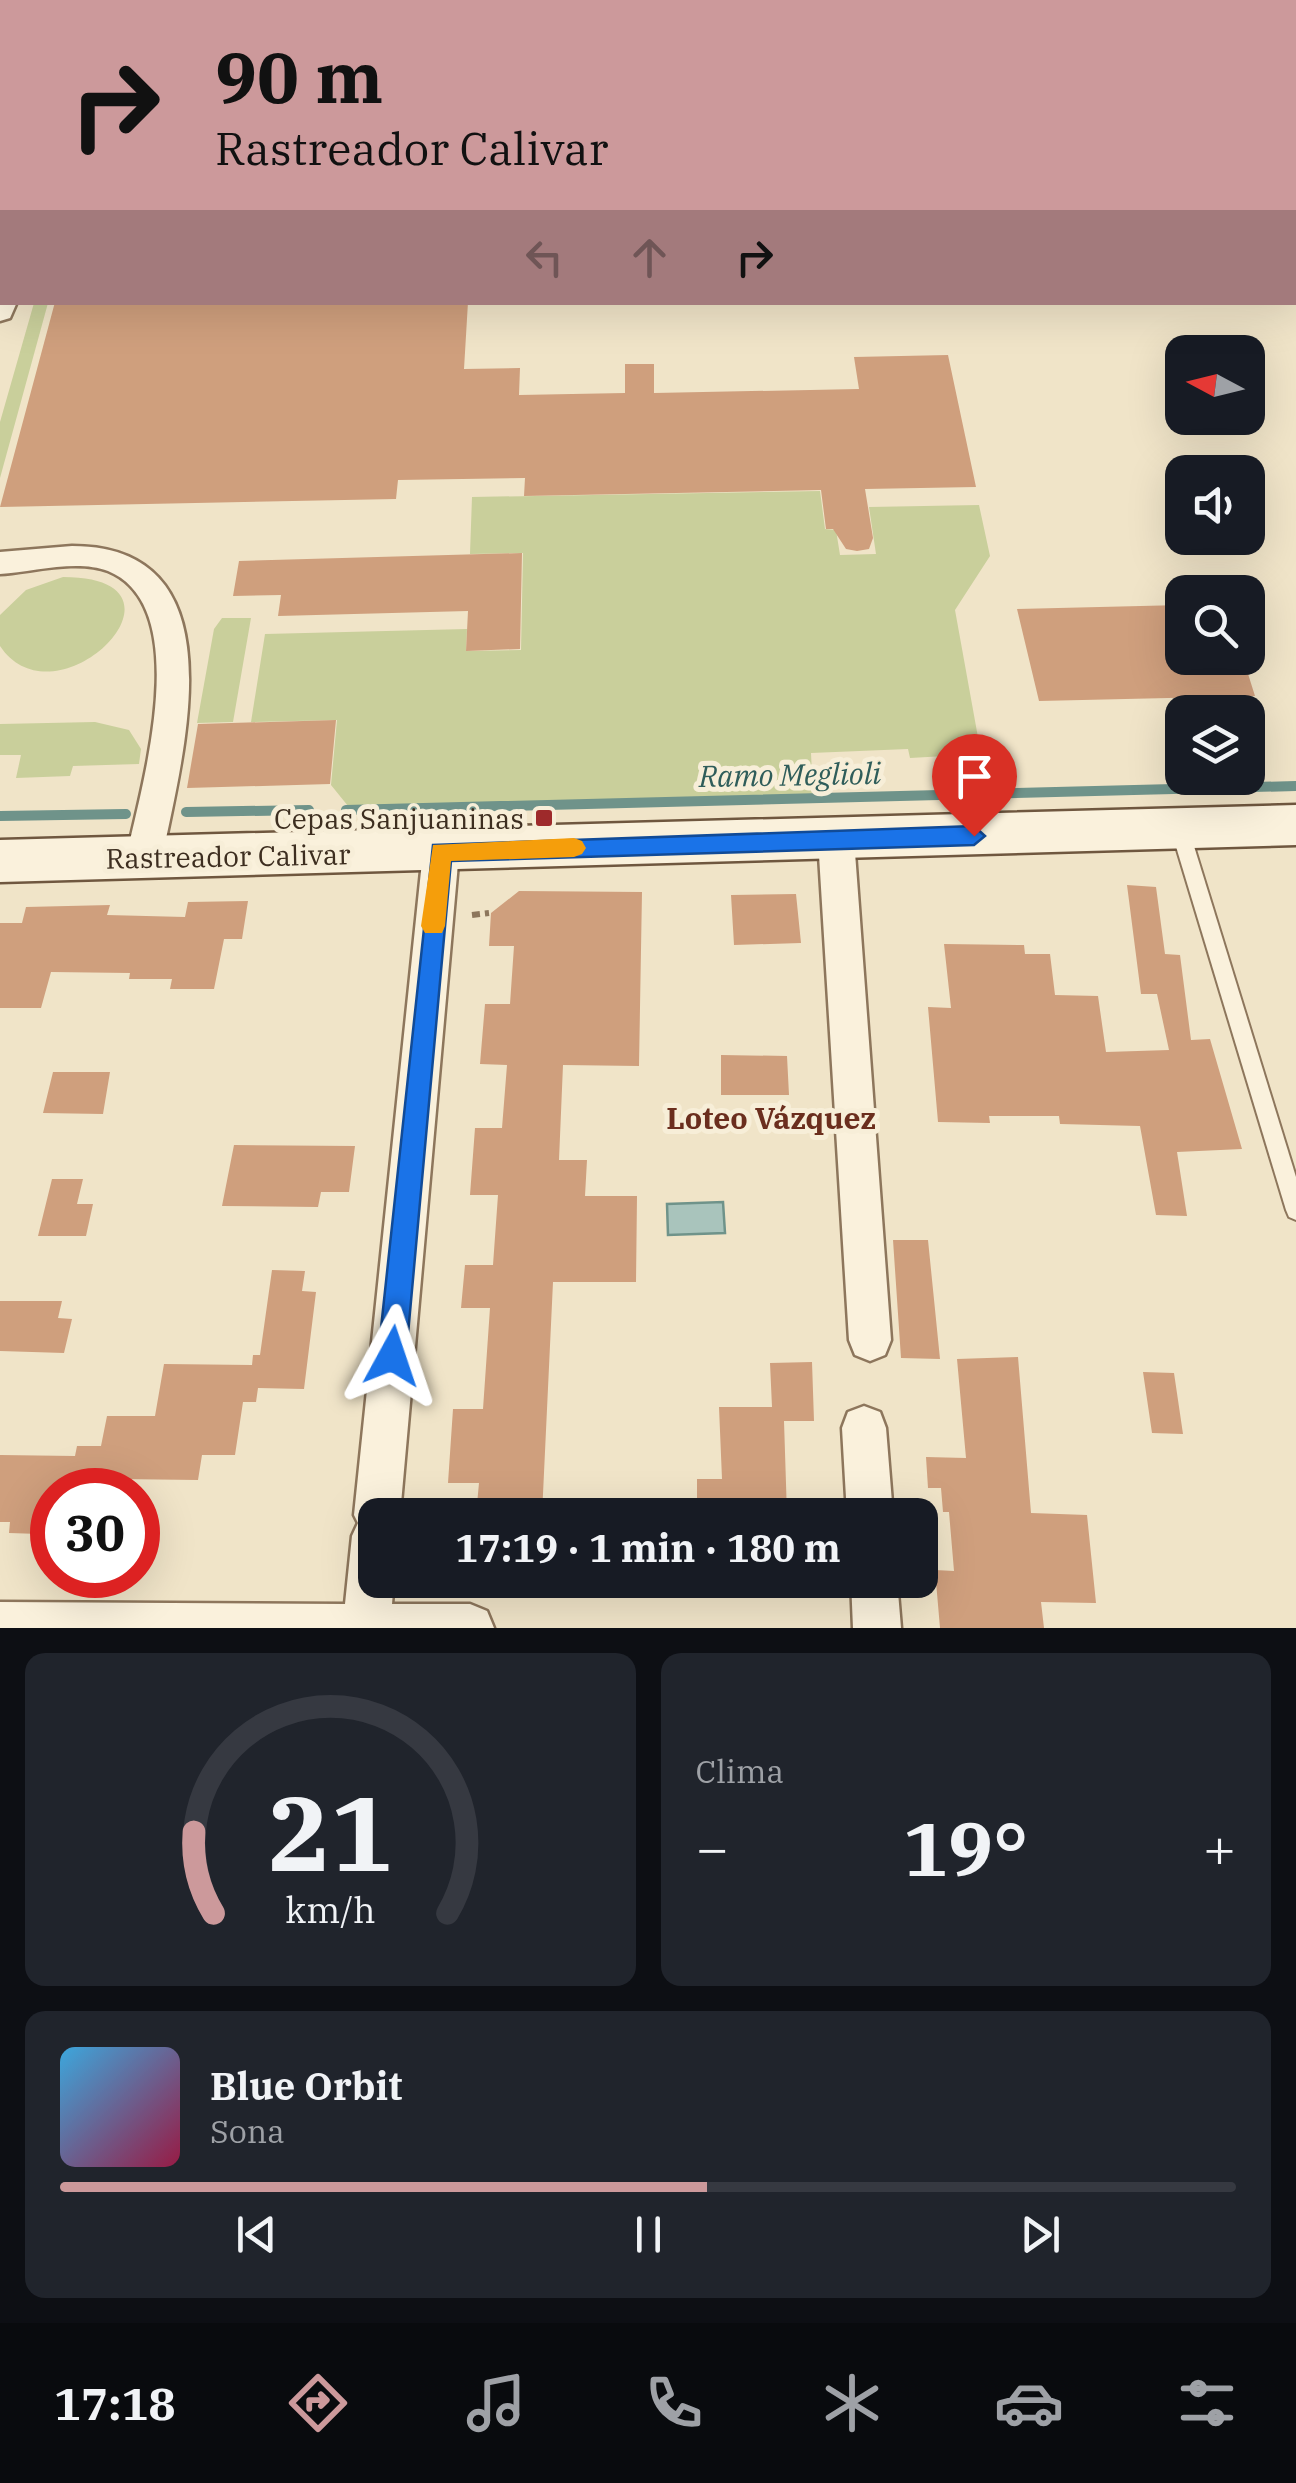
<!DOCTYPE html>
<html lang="es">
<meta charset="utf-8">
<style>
:root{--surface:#171b24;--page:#20242c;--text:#f1f3f6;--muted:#9ea1a6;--line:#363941;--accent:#cc999b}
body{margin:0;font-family:"IBM Plex Serif",serif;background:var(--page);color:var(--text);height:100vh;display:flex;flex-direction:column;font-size:38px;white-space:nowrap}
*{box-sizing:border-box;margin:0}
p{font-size:32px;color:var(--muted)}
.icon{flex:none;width:55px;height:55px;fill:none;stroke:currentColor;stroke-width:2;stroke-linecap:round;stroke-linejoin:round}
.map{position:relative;height:1628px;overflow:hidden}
.sheet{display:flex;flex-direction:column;gap:25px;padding:25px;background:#0d0f14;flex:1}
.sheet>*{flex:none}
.hud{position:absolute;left:0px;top:0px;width:1298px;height:305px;box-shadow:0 10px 40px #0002;background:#cc999b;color:#111;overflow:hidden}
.needle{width:65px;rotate:277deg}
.controls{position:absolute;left:1165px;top:335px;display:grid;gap:20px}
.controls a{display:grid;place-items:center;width:100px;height:100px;border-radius:20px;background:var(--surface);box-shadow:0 10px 40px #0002;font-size:50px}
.speed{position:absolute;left:30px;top:1468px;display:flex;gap:20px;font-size:50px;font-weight:700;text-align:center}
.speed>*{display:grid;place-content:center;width:130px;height:130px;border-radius:50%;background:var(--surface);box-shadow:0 10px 40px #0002;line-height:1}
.speed .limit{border:15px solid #d22;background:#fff;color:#111}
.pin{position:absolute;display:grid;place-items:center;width:85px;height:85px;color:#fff;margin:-102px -42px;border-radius:50% 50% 50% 0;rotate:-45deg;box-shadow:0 0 10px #0007}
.pin .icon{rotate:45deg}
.me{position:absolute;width:110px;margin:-55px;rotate:5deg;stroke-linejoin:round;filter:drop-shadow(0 0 8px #0008)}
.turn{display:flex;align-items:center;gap:35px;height:210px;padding:0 50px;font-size:45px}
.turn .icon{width:130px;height:130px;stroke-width:2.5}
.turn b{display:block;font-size:70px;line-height:85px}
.lanes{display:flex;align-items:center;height:95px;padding:0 50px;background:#0003;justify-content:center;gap:50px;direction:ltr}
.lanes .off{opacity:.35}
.big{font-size:75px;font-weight:700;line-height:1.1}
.sheet .card{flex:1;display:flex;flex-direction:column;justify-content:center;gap:15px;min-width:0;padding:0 35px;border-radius:20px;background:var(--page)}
.sheet .dial{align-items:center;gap:0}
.dial svg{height:260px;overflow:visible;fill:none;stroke:var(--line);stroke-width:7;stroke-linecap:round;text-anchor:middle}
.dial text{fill:var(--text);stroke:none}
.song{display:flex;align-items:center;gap:30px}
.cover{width:120px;height:120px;border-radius:15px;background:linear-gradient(135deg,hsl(200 70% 55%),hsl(340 70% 35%))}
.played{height:10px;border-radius:5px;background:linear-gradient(90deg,var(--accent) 55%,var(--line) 55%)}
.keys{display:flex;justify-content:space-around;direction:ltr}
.heat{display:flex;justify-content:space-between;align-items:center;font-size:55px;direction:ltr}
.sheet .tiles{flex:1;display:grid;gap:25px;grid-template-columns:1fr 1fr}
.card:last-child{grid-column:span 2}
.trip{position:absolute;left:358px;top:1498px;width:580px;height:100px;border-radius:20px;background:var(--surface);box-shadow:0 10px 40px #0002;font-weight:700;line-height:100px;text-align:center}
.tabs{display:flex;height:160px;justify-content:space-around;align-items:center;background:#090b0e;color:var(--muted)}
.tabs .icon{width:70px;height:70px}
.tabs .active{color:var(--accent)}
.tabs b{font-size:45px;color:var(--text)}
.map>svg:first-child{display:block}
.green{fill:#c9cf9b}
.water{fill:#a9c4bc;stroke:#6f938a;stroke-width:2.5}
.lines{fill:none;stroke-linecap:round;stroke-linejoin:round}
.stream{stroke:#6f938a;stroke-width:10}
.building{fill:#cf9f7d}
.service-casing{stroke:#8d765c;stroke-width:4}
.minor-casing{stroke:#8d765c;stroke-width:5}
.secondary-casing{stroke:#6f573f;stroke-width:5}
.path{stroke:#8d765c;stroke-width:6;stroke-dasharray:8 5;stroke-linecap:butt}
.service{fill:#faf1dc;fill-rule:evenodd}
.minor{fill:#faf1dc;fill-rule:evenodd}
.secondary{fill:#faf1dc;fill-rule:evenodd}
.route{fill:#1a73e8;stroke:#114b97;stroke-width:2.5}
.slow{fill:#f59e0b}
.poi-dot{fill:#9e2a2b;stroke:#f7eed8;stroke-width:4}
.labels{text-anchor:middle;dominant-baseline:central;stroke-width:10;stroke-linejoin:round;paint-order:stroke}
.poi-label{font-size:28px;fill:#3d2e20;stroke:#f7eed8;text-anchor:end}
.street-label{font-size:28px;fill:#3d2e20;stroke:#f7eed8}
.water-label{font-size:30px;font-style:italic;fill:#2f5d5a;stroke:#f7eed8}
.neighbourhood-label{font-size:30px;font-weight:bold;fill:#6b2e1e;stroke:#f7eed8}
</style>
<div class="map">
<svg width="1296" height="1628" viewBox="0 0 1296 1628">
<rect width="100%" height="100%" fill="#f0e4c8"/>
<path class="green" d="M34,303H48L0,478V422Z
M820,491L825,529L836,530L840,555L876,554L869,507L979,505L990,556L955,610L981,754L910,758L908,749L811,753L813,794L348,806L331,785L337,720L251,722L265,634L467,629L466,651L521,650L523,553L470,554L472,497Z
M63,577C209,577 57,731 0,646V615L26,590Z
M222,618H251L233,722L197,723L214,629Z
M95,722L129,730L141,749L139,764L73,766L70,776L16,778L21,755H0V724Z"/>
<path class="water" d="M723,1202L725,1233L668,1235L667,1204Z"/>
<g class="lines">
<path class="stream" d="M346,810L1296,786
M186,812L309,810
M0,816L126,814"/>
</g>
<path class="building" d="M55,302H468L464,369L520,368L519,395L625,393V364H654V393L859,389L854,357L948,355L976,487L865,489L873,538L869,549L857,551L846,549L833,529H826L821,490L524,496L525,478L398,480L396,499L0,507Z
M522,553L520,649L466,651L468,611L278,616L281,595L233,596L239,561Z
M1182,605V658H1243L1255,696L1039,701L1017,609Z
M336,720L330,784L187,788L198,724Z
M1127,885L1156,887L1165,954L1180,955L1191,1040L1210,1039L1242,1149L1177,1152L1187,1216L1156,1215L1140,1126L1060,1124L1059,1116H989L990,1123L938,1122L928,1007L951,1008L944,944L1024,945L1025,954H1050L1055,995L1098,996L1106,1052L1169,1050L1157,994H1141Z
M519,891L642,892L639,1066L563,1065L559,1160H587L585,1196H637L636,1282H553L542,1515H476L479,1483H448L453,1409H483L490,1308H461L465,1265H493L498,1195H470L475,1128H502L507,1065L480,1064L485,1004H510L514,946H489L491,913Z
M796,894L801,943L734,945L731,895Z
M248,901L242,939H224L214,989H170L172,979H129L130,973L51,972L41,1008H0V923H22L26,907L110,905L107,915L185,917L188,902Z
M721,1055L787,1056L789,1095H721Z
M53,1072H110L103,1114L43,1113Z
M234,1145L355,1146L349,1192H321L318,1207L222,1206Z
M52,1179H83L77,1204H93L86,1236H38Z
M893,1240H928L940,1359L901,1358Z
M272,1270L305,1271L302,1291L316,1292L304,1389L258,1388L256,1402H243L235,1455H202L198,1480L118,1479L116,1490H49L40,1534L9,1533L10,1522H0V1455L75,1456L77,1446H101L107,1416H155L164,1364L252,1365L253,1355H260Z
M0,1301H62L58,1318L72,1319L64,1353L0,1351Z
M1018,1357L1031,1513L1087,1515L1096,1603L1041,1602L1044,1628H940L935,1570L954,1571L949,1512H943L941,1488H928L926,1457L966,1458L957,1359Z
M812,1362L814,1421H784L787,1515H697V1479H722L719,1407H772L770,1363Z
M1143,1372L1174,1373L1183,1434L1152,1433Z"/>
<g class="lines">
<defs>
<path id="service" d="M1180,823L1186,825L1189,830L1296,1177V1220L1289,1217L1286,1210L1171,830L1174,825Z"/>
<path id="minor" d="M0,294L2,302H17L10,318L0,321Z
M72,546C242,546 183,753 162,858L157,868L144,873L131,868L126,858C141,788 196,607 108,571C77,559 32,572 0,574V552Z
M836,825L849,829L854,839L891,1340L885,1355L870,1361L855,1355L849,1340L818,839L823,829Z
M441,838L454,842L459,852L400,1515H375V1580H394L392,1604H470L487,1611L494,1628H0V1602L345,1604L352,1536L358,1523L354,1515L423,852L428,842Z
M864,1406L880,1412L886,1428L893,1515H847L842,1428L848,1412Z
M851,1580H897L901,1628H853Z"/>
<path id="secondary" d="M1296,805V845L0,882V840Z"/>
</defs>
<use href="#service" class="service-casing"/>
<use href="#minor" class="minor-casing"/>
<use href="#secondary" class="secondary-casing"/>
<path class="path" d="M472,915L489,913"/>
<use href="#service" class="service"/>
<use href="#minor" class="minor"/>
<use href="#secondary" class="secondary"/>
</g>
<path class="route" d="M974,826L985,836L974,845L451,861L406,1356L402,1366L392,1370L382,1366L378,1356L433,845Z"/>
<path class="slow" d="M574,838L582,841L586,848L582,854L574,857L451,861L445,926L442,933H425L421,926L433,845Z"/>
<rect class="poi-dot" x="534" y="808" width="20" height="20" rx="5"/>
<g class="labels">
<g class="poi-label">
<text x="524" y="818">Cepas Sanjuaninas</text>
</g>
<g class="street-label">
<text transform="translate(228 856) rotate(-1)">Rastreador Calivar</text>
</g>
<g class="water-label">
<text transform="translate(790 774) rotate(-1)">Ramo Meglioli</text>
</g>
<g class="neighbourhood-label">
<text x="771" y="1117">Loteo Vázquez</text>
</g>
</g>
</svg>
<div class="controls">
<a><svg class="needle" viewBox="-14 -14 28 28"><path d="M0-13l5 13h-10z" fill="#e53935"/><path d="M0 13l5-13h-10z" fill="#9ea1a6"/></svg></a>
<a><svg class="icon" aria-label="sound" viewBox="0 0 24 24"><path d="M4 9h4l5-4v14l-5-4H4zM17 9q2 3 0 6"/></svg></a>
<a><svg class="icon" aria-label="search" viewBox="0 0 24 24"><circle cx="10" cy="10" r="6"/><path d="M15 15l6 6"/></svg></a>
<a><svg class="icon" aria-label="layers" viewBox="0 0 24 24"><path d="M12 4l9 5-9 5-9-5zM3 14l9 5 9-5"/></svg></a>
</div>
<div class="speed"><div class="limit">30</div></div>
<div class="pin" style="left:974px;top:836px;background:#d93025"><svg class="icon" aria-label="arrive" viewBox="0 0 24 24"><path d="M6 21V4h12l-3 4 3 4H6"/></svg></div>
<svg class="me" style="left:392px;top:1356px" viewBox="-20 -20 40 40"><path d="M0-17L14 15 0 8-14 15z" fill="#1a73e8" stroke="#fff" stroke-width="4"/></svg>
<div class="trip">17:19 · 1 min · 180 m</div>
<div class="hud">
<div class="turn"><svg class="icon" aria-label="right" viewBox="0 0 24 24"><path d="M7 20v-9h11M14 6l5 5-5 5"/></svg><div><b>90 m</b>Rastreador Calivar</div></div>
<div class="lanes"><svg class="icon off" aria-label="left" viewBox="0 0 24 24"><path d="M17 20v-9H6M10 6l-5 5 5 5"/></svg><svg class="icon off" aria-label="ahead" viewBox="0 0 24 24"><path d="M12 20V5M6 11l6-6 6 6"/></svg><svg class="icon" aria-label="right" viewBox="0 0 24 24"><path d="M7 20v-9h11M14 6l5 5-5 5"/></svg></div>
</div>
</div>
<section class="sheet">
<div class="tiles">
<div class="card dial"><svg viewBox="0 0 100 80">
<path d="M14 69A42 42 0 1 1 86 69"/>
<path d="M14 69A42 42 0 0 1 8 44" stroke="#cc999b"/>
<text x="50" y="56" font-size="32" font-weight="700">21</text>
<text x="50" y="72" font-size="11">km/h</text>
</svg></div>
<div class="card"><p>Clima</p>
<div class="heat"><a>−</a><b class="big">19°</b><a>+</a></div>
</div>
<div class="card">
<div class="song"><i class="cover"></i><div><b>Blue Orbit</b><p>Sona</p></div></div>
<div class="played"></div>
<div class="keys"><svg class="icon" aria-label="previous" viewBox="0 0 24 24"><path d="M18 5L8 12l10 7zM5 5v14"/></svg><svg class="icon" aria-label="pause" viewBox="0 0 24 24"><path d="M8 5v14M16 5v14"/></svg><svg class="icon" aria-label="next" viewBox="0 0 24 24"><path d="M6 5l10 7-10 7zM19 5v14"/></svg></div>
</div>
</div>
</section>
<nav class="tabs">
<b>17:18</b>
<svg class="icon active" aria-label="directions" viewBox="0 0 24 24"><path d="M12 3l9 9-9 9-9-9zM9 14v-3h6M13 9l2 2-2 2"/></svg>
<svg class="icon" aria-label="music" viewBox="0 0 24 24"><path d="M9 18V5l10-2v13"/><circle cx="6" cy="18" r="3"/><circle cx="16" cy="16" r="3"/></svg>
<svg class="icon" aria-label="phone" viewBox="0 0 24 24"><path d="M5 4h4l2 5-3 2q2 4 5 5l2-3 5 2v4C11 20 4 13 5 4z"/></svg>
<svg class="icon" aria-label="climate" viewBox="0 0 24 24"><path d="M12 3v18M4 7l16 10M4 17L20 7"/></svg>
<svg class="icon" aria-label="car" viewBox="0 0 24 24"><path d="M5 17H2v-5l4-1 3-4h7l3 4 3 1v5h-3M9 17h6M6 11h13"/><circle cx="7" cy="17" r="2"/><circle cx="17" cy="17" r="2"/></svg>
<svg class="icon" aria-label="filters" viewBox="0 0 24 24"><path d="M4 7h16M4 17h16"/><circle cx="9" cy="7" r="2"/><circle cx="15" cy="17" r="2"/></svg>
</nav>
